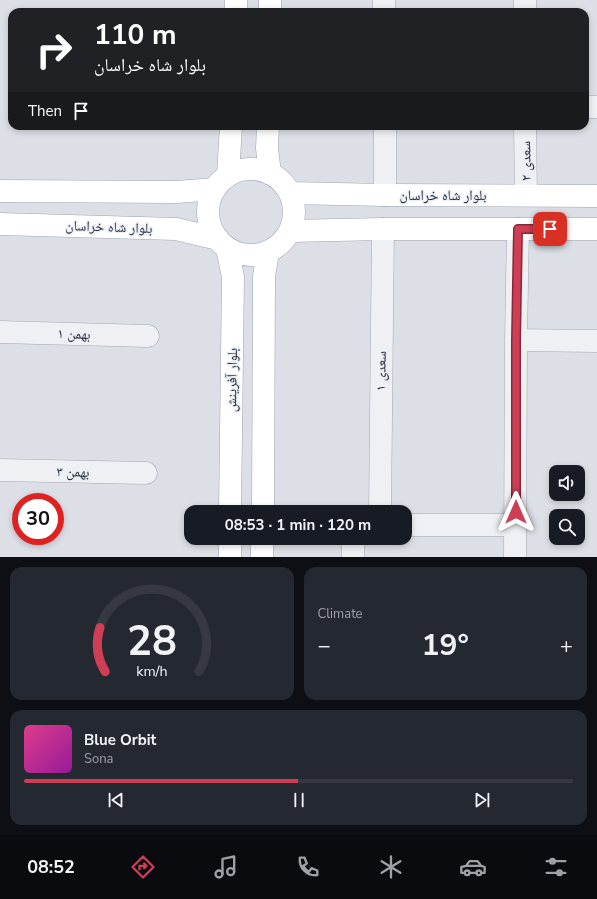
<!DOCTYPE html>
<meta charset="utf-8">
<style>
:root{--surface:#171b24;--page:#242831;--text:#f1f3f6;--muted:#9ea1a6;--line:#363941;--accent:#ce3e55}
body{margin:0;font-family:"Nunito Sans","Noto Naskh Arabic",sans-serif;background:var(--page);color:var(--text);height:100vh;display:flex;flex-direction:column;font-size:15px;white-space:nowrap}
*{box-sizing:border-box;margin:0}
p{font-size:13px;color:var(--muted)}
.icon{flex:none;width:22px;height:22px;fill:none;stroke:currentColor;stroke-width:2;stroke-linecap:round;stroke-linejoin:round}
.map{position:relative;height:557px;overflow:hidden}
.details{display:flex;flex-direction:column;gap:10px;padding:10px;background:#0d0f14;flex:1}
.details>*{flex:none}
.guide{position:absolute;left:8px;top:8px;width:581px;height:122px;border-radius:12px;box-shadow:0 2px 6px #0003;background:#202124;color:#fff;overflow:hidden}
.controls{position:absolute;left:549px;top:465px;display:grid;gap:8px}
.controls a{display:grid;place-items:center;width:36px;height:36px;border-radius:8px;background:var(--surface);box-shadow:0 2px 6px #0003;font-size:20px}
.speed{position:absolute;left:12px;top:493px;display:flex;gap:8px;font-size:20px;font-weight:700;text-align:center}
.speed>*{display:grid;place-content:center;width:52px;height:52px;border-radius:50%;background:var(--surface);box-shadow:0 2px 6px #0003;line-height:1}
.speed .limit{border:6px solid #d22;background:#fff;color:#111}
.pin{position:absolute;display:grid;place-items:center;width:34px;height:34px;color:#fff;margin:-17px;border-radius:8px;box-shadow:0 2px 6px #0006}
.me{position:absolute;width:44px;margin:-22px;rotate:0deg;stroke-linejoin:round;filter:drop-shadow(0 0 3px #0008)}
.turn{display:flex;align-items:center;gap:14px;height:84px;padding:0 20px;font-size:18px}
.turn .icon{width:52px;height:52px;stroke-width:2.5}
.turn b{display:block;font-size:28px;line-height:34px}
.then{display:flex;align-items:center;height:38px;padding:0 20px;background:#0003;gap:8px;font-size:15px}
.big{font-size:30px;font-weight:700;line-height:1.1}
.details .card{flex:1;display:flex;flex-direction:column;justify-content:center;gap:6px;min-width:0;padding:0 14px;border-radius:12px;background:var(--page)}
.details .dial{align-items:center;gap:0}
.dial svg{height:104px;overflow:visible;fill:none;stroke:var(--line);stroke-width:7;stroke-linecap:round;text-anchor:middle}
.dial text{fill:var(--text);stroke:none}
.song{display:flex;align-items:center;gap:12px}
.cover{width:48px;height:48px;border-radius:6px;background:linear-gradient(135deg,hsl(330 70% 55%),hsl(300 70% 35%))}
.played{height:4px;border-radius:2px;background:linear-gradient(90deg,var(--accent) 50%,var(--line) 50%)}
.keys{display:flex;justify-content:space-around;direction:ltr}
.heat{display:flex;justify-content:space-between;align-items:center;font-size:22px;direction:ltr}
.details .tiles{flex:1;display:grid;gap:10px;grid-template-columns:1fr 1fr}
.card:last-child{grid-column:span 2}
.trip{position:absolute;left:184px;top:505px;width:228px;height:40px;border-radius:12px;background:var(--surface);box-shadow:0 2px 6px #0003;font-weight:700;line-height:40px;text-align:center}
.tab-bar{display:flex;height:64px;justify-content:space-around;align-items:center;background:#090b0e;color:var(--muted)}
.tab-bar .icon{width:28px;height:28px}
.tab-bar .active{color:var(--accent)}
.tab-bar b{font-size:18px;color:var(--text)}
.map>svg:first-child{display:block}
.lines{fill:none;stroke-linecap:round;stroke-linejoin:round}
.minor-casing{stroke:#a2a7b0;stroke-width:23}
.major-casing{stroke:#9ba4b2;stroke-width:23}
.minor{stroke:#eef0f4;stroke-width:22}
.major{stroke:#fff;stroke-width:22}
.route-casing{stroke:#862837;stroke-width:10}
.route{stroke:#ce3e55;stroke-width:7}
.labels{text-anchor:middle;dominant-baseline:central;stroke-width:3;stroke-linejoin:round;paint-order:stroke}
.street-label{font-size:14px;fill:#262e3c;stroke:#ebeff4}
</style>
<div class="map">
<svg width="597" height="557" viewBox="0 0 597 557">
<rect width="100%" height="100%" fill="#dce0e6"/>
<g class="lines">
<defs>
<path id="minor" d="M384,0V12
M525,0V12
M585,107H597
M385,126V195
M525,126L526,195
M0,332L148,336
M516,340L597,341
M0,470L146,473
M380,512L383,229
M405,525H515
M353,557V538
M515,557L516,340L518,229"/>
<path id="major" d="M236,12V0
M270,12V0
M268,126L267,148L270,174
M208 212a43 43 0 1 1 86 0a43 43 0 1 1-86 0Z
M228,175L231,126
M0,191L177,192L215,189
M290,193L385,195L597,196
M0,224L176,229L218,239
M290,231L383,229H597
M227,248L233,277L230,512
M263,512L264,277L268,251
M230,557V538
M262,557V538"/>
</defs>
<use href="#minor" class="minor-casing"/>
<use href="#major" class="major-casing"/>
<use href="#minor" class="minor"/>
<use href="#major" class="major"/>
</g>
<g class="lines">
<defs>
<path id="route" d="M516,512V340L518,229H550"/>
</defs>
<use href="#route" class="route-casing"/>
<use href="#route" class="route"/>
</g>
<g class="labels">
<g class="street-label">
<text transform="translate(526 161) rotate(-91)">سعدی ۲</text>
<text x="443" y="195">بلوار شاه خراسان</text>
<text transform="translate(109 227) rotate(2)">بلوار شاه خراسان</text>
<text transform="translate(74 334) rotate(2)">بهمن ۱</text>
<text transform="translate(381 371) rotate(-89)">سعدی ۱</text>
<text transform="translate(232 380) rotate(-89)">بلوار آفرینش</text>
<text transform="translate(73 472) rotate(1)">بهمن ۳</text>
</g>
</g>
</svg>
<div class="controls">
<a><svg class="icon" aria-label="sound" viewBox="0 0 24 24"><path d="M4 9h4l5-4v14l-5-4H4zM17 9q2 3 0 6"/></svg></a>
<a><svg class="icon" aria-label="search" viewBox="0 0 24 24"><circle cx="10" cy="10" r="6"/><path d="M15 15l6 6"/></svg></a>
</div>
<div class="speed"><div class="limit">30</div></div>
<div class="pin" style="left:550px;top:229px;background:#d93025"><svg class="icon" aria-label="arrive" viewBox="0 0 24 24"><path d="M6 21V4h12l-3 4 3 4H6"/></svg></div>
<svg class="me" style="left:516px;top:512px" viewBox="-20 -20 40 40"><path d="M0-17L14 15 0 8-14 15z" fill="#ce3e55" stroke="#fff" stroke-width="4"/></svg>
<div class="trip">08:53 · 1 min · 120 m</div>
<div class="guide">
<div class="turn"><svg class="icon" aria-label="right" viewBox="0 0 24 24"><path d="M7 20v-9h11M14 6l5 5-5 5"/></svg><div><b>110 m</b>بلوار شاه خراسان</div></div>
<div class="then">Then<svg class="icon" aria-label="arrive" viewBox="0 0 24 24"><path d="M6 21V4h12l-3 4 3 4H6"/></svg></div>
</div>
</div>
<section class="details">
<div class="tiles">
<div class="card dial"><svg viewBox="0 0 100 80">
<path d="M14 69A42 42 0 1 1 86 69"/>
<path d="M14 69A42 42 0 0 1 10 35" stroke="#ce3e55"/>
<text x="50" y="56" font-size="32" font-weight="700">28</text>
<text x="50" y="72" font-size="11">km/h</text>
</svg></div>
<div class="card"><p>Climate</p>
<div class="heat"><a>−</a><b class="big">19°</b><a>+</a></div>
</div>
<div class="card">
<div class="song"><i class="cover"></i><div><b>Blue Orbit</b><p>Sona</p></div></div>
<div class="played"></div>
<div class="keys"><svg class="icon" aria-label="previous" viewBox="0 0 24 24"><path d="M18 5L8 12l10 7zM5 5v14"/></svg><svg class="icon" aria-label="pause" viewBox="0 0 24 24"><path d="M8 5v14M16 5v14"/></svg><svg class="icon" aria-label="next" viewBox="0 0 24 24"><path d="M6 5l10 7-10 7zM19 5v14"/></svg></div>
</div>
</div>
</section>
<nav class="tab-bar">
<b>08:52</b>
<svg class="icon active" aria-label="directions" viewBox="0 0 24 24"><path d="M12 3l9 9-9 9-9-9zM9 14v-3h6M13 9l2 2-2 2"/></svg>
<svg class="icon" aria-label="music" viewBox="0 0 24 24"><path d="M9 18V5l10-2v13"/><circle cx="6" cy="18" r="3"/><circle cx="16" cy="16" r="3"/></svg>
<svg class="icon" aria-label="phone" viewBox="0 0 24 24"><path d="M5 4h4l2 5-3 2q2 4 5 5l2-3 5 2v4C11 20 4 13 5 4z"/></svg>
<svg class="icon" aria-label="climate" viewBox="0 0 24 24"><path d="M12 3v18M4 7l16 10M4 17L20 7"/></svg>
<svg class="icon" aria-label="car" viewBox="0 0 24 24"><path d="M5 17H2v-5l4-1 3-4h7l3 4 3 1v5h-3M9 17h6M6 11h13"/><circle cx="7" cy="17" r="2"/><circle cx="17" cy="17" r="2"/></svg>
<svg class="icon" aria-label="filters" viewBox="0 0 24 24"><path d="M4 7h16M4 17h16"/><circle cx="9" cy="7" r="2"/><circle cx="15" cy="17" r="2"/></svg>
</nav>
